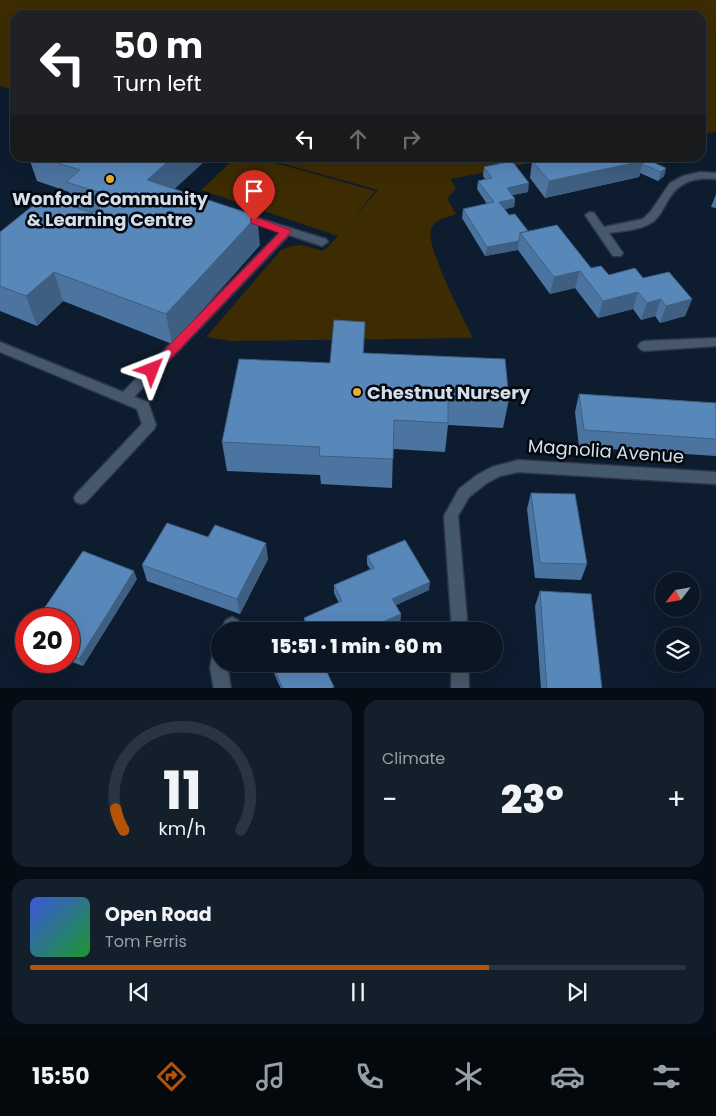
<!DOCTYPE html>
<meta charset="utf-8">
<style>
:root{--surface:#0a1623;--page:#131f2b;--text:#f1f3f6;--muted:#999fa6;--line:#2a3541;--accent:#b45309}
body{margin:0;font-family:Poppins,sans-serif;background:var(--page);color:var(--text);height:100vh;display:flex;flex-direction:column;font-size:19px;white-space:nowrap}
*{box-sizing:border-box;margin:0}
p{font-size:16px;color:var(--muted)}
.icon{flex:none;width:28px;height:28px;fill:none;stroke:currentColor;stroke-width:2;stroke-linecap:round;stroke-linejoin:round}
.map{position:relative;height:688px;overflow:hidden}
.panel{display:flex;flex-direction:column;gap:12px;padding:12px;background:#060c13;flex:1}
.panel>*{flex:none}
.guide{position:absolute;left:10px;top:10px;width:696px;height:152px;border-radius:15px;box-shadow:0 5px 20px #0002,0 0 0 1px var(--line);background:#202124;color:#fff;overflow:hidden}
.needle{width:32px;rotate:239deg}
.buttons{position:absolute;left:655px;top:572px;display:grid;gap:10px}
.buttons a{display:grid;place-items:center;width:45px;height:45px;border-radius:50%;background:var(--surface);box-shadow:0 5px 20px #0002,0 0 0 1px var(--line);font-size:25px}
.speed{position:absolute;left:15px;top:608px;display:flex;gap:10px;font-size:25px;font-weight:700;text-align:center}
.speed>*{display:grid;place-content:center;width:65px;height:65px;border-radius:50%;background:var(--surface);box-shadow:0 5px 20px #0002,0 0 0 1px var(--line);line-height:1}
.speed .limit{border:8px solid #d22;background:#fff;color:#111}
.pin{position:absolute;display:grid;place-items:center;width:42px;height:42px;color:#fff;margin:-51px -21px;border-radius:50% 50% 50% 0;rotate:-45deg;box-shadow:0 0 5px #0007}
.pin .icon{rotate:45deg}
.me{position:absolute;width:55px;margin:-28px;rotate:45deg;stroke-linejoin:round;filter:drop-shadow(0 0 4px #0008)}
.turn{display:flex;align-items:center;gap:18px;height:105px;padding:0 20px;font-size:22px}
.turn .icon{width:65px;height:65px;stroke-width:2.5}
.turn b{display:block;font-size:35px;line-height:42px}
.lanes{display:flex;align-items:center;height:48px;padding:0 20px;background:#0003;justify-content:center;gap:25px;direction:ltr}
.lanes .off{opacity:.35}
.big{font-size:38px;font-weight:800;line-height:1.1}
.panel .card{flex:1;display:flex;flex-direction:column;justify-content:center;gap:8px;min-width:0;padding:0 18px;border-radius:15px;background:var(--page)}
.panel .dial{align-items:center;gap:0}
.dial svg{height:130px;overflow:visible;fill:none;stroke:var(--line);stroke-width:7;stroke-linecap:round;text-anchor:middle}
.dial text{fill:var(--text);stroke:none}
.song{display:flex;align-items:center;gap:15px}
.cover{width:60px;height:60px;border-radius:8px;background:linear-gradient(135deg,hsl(230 70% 55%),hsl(130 70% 35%))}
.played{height:5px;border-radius:2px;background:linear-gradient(90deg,var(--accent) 70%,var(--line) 70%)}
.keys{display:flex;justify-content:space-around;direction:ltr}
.heat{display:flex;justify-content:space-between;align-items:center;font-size:28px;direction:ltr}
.panel .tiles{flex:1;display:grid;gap:12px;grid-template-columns:1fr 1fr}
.card:last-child{grid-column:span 2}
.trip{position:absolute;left:211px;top:622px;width:292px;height:50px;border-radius:25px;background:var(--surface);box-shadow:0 5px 20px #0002,0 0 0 1px var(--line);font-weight:800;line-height:50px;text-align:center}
.menu{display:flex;height:80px;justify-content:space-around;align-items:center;background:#04090e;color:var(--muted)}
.menu .icon{width:35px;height:35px}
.menu .selected{color:var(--accent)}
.menu b{font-size:22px;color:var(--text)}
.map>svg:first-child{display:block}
.green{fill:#3d2b02}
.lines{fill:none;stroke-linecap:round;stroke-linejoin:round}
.service-casing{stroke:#2e3645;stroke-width:3}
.minor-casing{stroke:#2e3645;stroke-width:3}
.service{fill:#46586c;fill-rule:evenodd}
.minor{fill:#46586c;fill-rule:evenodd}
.wall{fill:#4c74a0}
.shaded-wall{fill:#3e5e82}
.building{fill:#5887ba;stroke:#3e5e82}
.route{fill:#e11d48;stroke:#92132f}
.poi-dot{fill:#e3ae34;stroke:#03070e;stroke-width:2}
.labels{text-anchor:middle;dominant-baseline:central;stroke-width:5;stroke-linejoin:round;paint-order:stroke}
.poi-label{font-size:18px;font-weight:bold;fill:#d3deea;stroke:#03070e}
.street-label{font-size:18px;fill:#d3deea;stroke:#03070e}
</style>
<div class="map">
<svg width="716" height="689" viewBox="0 0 716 689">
<rect width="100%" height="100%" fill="#0d1d2f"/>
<path class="green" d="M0,0H716V132L701,134V15H15V90L0,86Z
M235,158H258L375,191L352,220L378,190L263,158H556L451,179L456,189L447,198L456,214C446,218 434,219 431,230C425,245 464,320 473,338L232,341L206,337L281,250C297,242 305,245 321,251L326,249L338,236L201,190Z"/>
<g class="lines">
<defs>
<path id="service" d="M242,213L326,239L328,242L322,246L289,235L134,397L148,402L156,425L154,429L86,502L81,504L76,502L74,498L76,494L142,424L137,409L0,352V342L123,392L280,232L238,218L237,216Z
M716,338V346L644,351L640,349L638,346L640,343L644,341Z
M232,617L238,620L240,625L237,631H220L226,620Z
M220,647V664H227L231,689H214L210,668L214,649Z"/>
<path id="minor" d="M700,172L716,173V179C694,177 678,182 667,202C663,209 660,216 654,221C642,230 623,231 609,233L623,253L621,256H613L585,215L590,212L594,213L604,227L643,219L651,211L670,183L683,176Z
M518,460L716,472V484L518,472L500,476L487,483L469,497L458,516L468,631H452L444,516L459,489L477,475L492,467Z
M452,664H468L469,689H451Z"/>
</defs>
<use href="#service" class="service-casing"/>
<use href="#minor" class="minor-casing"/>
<use href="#service" class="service"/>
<use href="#minor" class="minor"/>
</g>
<path class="wall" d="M29,158H208L174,189L260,245L172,344L63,301L37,326L0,311V232L73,206L69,192L37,181Z
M643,158L666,168L664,176L658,181L640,173L639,177L545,198L530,178L532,161Z
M484,167L528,192L512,195L515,199L514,207L505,209L509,215L528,231L591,268L609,275L643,278L692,299L685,316L660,323L655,316L641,320L633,309L598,318L575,288L550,294L518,250L485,256L462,218L463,209L487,204L477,189L478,181L485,179L483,176Z
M716,194V208L711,207Z
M364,353L509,399L503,428L448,425L445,452L393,449L392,488L321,484L320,475L227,471L222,442L330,363Z
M579,394L716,403V456L579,447L575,412Z
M531,493L587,564L581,580L535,578L527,509Z
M367,556L429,590L396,605L401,614L400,622L307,631L305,626L304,618L339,603L334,593V585L370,569L367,564Z
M268,559L240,614L147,581L142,565Z
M137,579L83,666L69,661V619Z
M540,591L602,689H541L535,606Z
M270,664H345L327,672L334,689H281Z"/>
<path class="shaded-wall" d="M172,158H208L153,209L147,180Z
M643,161L639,177L545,198L549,181Z
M666,168L664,176L658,181L661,172Z
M529,183L528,192L505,197L507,188Z
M515,199L514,207L498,211L499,202Z
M257,216L260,245L172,344L166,314Z
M519,241L518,250L485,256L487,247Z
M580,271L575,288L550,294L554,277Z
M54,272L63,301L37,326L26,296Z
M638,292L633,309L598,318L603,301Z
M661,299L655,316L641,320L647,303Z
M692,299L685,316L660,323L666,306Z
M365,322L364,351L362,383L363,353Z
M266,543L268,559L240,614L237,599Z
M134,571L137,579L83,666L79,659Z
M430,582L429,590L392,607V599Z
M401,614L400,622L380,631H362Z
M328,664H345L325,673L324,666Z"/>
<path class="building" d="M42,158H172L147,180L257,216L166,314L54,272L26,296L0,286V232L45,196L92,213L111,196L66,182L80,170Z
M550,158H640L643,161L549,181L532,161Z
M640,158H643L666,168L661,172L642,164L643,161Z
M512,161L529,183L507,188L515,199L499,202L509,215L515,214L528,231L520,233L519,241L487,247L463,209L494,202L478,181L492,178L484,167Z
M557,225L591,268L601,266L609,275L635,268L643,278L669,272L692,299L666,306L661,299L647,303L638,292L603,301L580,271L554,277L520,233Z
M334,320L365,322L363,353L505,359L509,399L448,396V423L394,420L393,459L319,456L320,447L222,442L239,359L330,363Z
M579,394L716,403V439L584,430Z
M531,493L575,494L587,564L540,563Z
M167,523L208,537L215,525L266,543L237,599L142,565Z
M405,540L430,582L392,599L401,614L362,631H307L310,630L304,618L342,601L334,585L374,568L367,556Z
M83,551L134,571L79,659L69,655V619H37Z
M540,591L591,594L602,689H547Z
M272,664H328L324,666L334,687L331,689H283Z"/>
<path class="route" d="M251,218H258L290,230L291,232L156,374H148L146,370L148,367L279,233L251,223Z"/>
<g class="poi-dot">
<circle cx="110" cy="179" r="5"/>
<circle cx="357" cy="392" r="5"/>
</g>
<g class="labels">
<g class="poi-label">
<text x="110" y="198">Wonford Community<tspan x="110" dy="21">&amp; Learning Centre</tspan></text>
<text x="367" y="392" text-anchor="start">Chestnut Nursery</text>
</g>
<g class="street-label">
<text transform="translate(606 451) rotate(4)">Magnolia Avenue</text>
</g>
</g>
</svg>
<div class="buttons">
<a><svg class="needle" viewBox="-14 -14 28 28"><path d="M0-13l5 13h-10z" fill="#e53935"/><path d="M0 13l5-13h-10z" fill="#999fa6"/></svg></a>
<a><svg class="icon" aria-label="layers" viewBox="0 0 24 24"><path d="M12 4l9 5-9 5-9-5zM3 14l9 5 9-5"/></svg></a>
</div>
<div class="speed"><div class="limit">20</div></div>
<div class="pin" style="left:254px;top:221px;background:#d93025"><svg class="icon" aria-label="arrive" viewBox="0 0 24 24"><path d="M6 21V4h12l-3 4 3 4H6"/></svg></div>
<svg class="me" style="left:152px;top:370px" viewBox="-20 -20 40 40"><path d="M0-17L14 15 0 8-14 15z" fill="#e11d48" stroke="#fff" stroke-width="4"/></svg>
<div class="trip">15:51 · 1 min · 60 m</div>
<div class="guide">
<div class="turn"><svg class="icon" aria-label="left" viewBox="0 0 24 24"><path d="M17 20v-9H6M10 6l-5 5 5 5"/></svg><div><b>50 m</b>Turn left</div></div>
<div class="lanes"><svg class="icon" aria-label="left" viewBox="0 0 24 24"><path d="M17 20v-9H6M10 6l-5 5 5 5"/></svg><svg class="icon off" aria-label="ahead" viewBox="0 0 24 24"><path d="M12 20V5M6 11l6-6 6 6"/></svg><svg class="icon off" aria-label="right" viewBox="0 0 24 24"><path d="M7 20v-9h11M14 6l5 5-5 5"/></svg></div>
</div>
</div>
<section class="panel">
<div class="tiles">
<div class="card dial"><svg viewBox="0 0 100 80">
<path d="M14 69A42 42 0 1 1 86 69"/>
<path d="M14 69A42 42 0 0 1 9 56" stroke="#b45309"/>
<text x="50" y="56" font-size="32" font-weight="700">11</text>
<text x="50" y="72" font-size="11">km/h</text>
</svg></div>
<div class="card"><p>Climate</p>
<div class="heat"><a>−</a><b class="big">23°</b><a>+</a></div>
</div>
<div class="card">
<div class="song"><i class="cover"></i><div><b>Open Road</b><p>Tom Ferris</p></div></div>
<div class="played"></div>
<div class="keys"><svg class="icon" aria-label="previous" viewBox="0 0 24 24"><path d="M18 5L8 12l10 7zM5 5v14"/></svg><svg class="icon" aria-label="pause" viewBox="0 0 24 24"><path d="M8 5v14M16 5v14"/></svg><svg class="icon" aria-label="next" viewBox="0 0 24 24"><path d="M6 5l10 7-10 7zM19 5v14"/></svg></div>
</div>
</div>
</section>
<nav class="menu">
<b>15:50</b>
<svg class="icon selected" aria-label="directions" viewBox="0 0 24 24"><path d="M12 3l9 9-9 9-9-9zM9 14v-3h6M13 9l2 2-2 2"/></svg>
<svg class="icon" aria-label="music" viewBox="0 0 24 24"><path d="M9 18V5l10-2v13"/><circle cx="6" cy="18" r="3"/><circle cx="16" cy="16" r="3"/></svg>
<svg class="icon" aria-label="phone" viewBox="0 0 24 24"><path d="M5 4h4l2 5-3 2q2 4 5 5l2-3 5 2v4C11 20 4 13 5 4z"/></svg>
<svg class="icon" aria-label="climate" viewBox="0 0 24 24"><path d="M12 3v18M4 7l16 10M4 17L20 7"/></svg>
<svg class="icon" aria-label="car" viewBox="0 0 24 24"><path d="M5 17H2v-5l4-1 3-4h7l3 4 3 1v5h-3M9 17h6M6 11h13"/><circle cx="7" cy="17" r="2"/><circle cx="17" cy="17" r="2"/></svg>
<svg class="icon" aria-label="filters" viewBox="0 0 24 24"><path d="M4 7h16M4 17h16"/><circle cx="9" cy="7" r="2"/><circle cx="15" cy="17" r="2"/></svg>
</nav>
